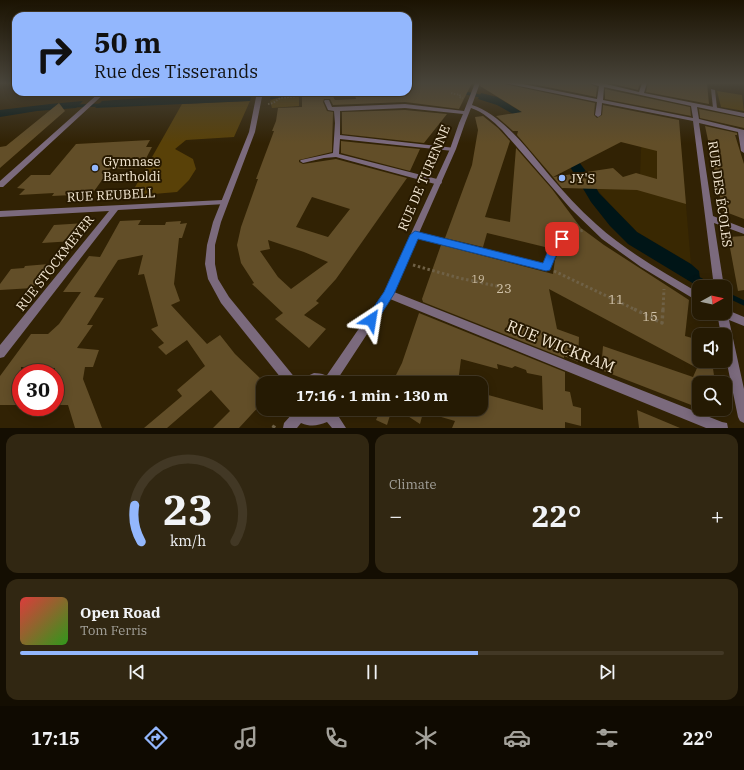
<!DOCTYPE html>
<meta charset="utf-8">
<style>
:root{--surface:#251a03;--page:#312712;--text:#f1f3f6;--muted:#a3a19a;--line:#423825;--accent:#93b7fd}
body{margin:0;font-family:"IBM Plex Serif",serif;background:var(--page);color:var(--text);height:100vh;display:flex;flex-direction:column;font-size:15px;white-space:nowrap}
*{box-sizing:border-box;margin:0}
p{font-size:13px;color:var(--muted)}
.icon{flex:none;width:22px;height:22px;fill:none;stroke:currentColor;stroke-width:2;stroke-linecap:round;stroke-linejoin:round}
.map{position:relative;height:428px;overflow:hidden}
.side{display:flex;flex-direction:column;gap:6px;padding:6px;background:#140e02;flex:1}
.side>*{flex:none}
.hud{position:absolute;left:12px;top:12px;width:400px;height:84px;border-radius:12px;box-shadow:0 2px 10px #0003,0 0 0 1px var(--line);background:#93b7fd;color:#111;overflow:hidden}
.needle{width:26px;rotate:82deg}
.tools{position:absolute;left:692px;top:280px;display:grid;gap:8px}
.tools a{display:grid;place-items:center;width:40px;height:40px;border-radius:8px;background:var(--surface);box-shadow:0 2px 10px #0003,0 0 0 1px var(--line);font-size:20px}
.speed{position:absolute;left:12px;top:364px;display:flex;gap:8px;font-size:20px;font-weight:700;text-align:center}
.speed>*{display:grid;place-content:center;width:52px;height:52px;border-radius:50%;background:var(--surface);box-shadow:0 2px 10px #0003,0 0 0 1px var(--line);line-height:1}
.speed .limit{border:6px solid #d22;background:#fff;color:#111}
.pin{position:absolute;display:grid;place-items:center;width:34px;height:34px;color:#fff;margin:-17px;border-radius:8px;box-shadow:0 2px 6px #0006}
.me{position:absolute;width:44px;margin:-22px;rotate:33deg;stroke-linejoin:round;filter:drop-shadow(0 0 3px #0008)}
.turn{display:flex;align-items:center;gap:14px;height:84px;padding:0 16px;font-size:18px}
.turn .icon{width:52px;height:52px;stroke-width:2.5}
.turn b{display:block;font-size:28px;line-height:34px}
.big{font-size:30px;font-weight:800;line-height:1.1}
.side .card{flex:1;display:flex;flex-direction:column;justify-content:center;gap:6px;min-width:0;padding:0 14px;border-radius:12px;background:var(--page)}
.side .dial{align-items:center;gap:0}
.dial svg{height:104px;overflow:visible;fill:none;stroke:var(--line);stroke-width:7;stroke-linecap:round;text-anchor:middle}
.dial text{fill:var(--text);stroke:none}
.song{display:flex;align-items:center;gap:12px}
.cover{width:48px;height:48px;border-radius:6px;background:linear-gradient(135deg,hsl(0 70% 55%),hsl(110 70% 35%))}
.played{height:4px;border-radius:2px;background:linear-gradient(90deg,var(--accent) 65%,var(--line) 65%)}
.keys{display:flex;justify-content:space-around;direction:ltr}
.heat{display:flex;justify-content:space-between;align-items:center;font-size:22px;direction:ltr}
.side .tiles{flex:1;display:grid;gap:6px;grid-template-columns:1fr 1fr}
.card:last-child{grid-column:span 2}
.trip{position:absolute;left:256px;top:376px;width:232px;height:40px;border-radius:12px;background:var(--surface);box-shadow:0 2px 10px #0003,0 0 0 1px var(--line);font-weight:800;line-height:40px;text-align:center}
.tabs{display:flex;height:64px;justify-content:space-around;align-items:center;background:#0f0a01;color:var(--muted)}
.tabs .icon{width:28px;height:28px}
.tabs .selected{color:var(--accent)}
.tabs b{font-size:18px;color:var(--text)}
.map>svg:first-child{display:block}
.built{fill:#392802}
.green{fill:#594108}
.water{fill:#001517}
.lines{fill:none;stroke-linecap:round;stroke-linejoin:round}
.stream-far1{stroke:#001517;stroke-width:3}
.stream{stroke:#001517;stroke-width:5}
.building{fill:#624e28;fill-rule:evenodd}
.path-far2{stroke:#6f6146;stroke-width:2;stroke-dasharray:1.5 1.5;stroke-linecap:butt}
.path-far1{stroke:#6f6146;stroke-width:3;stroke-dasharray:2.5 2.5;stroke-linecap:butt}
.path{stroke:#6f6146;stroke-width:3.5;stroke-dasharray:3 3;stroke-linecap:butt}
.service{fill:#7b6a7d;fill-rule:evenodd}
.pedestrian{fill:#7b6a7d;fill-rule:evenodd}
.minor{fill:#7b6a7d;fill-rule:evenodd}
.tertiary{fill:#7b6a7d;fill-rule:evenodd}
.route{fill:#1a73e8;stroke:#114b97}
.poi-dot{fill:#93b7fd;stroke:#271900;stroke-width:1.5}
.labels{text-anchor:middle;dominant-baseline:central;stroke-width:4;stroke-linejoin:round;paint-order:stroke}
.number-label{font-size:11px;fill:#d0c2a9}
.poi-label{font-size:13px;fill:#f5e9d4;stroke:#271900;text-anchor:start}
.street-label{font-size:13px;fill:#f5e9d4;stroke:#271900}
.near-number-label{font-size:13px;fill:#d0c2a9}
.near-street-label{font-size:16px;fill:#f5e9d4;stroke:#271900}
</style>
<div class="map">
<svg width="744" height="428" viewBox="0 0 744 428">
<rect width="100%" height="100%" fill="#312204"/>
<path class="built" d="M607,106L674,120L679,123L691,264L637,232L609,203L594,186L640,176L642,124Z"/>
<path class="green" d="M717,91L742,95L744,111L721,107Z
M163,92H225L159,97Z
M299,95V106L272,108L270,101C279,96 289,96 299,95Z
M250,101L234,137L186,140L175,149L193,159L196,169L189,180L177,192L130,196L182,104Z"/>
<path class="water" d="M225,92H252L250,101L95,108L102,101Z
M272,92H347L301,95L270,99Z
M481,93L497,97L559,135L588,174L599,193L637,232L691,264L699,271L701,287H699L628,244L610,226L591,202L557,145L513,114L497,105L478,99Z
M83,101L76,108L37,111L0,117V110L50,104Z"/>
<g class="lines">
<path class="stream-far1" d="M461,92L485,97
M245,96L276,94
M73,106L102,105"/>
<path class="stream" d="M696,278L713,287
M725,294L744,303"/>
</g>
<path class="building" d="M408,83H472L459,109L405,102L333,105L330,99H324L323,102L327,111L333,112L332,152L299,160V162L303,164L336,159L407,178L336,279L316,301L319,303L304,315L326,329L309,348L275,319L283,313L252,284L254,283L241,263L237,245L241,227L258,179H256L274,131H272L276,121L278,108L302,107V96L314,95V94L331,93L335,100L356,99L354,92H408ZM312,197L350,209L328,237L296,227ZM268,240L304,252L328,262L291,289L278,277L260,251L270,249Z
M481,83L504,84L595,103L594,115L597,118L602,115L603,105L679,120L686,204L637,190L562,188L553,177L613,168L623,177L636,173L657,179V151L621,142L553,177L517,135L518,131H513L496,116L522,112L480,86Z
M528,83H587L597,87L596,97Z
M610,83H640L638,90Z
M648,83H707L709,104L646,92Z
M605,89L690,107L691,116L605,99Z
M59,103L65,111L0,168V147L6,146Z
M699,109L744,118V128L700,118Z
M405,110L447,114L424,143L342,134V112Z
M483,116L498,128L510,141L485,217L510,222L516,148L552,189L581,228L604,245L689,300L685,336L699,340V364L700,361H712L715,383H699V408L601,370L603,346L693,377L697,368L549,289L557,329L579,337L578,362L564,356V358L423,302L422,299L441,245L553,274L555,260L561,247L567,240L566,236L561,235L552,241L549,248L487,233L483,247L445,238L472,165L478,130L475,117Z
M705,126L737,133V135H735L744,164V219L723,211Z
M150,140L146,147H152L141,168L110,169L92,194L52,196L54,193L19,195L25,189L17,188L31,175H50L76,144Z
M341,141L420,149L410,171L341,153Z
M141,220L138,225H165L166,222L181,221L180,224L187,223L182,238H179L174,284L180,301L171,305L207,344L220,335L235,354L263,381V402L239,428H213L230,411L211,390L167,428H144L182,396L177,390L205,366L187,340L166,355L158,347L164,343L151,329L158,326L144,274L138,275L143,255L118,260L94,297L104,298L87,325H93L77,348L99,350L93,367H85L83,379L102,428H75L68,405H55V368L21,367V405H0V376L31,334H48L59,324L81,292H63L89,256L100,257L120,221Z
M86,223L74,241L42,243L54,225Z
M744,236V290L738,291L728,237Z
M49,264L33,288L0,290V284L11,269L24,268L25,266Z
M419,313L565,372V391L570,392L573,406L581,408V426L565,422V428H452L455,421L424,412L425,409H481V393L543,410L542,376L527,373L526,370L515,366L512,368L497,364L498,369L461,359L458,383H392L402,363Z
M381,409H392L387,425L376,420Z
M397,409H424L420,424Z
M637,410L680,428H639Z"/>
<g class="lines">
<path class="path-far2" d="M451,93L460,95L459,97L463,98
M268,104L273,103L280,98L320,94"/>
<path class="path-far1" d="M571,235L583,230
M413,265L459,278L501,287
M554,271L636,310
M663,310L664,289"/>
<path class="path" d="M634,309L662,323L663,309
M273,428L276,423"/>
<path class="service" d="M711,89L715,90L717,108L715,109L713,108Z"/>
<path class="pedestrian" d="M475,83H480L472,105C502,114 530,152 550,176C564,192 579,209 596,224C627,252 663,272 699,293V302L641,267L602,239L571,209L502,130C493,121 483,112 471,108L465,123L462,125L459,123L463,114L405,108L340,111V135L455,148V150L453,151L340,139L339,154L441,180L442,182L441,184H435L336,157L324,158L303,163L300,161L301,160L333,153L335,123L334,111L328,110L324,101L325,100H329L332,107L405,104L464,111Z"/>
<path class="minor" d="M504,83H518L597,99L599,86L588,83H602L639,92L642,83H647L644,93L744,113V117L697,107L699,119L744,130V153L741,151L738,132L699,123L713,216L744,228V234L714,223L724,287H714L693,121L602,103L601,115L598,117L595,115L597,102ZM604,87L691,106L693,118L603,100Z
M100,92H106L3,187H0V181Z
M462,121L465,123L456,149L419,233L543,263L553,242L562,236L565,237L566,239L560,246L549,269L546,270L417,238L394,292L722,422L727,423L728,428H706L390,299L335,383H324L325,378L384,292L450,149L459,123Z
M223,200L227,202L226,204L118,210L4,357L0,358V345L109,211L0,217V211Z
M725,309L744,317V326L729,320L744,389V423L740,421L738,417L725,354V335H721L717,313H725Z"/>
<path class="tertiary" d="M257,92H263L255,132L221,222L215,245V264L218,279L229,297L296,379L298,383H285L221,303L208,279L205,264L207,245L213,222L249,132Z
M314,373C322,373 328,376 335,379L337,383H299L301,379Z
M291,409H304C314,418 317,411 326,409C330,408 336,409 340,409L337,414L346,428H332L327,422C317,426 311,427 301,423L297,428H283L284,423L293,413Z"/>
</g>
<linearGradient id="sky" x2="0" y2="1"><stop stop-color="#1b1302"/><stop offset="0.58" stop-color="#48443a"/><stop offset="1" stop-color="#48443a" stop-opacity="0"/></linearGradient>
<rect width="744" height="143" fill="url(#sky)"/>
<path class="route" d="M415,231L543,263L552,241L562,236L567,239L560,246L550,270L546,271L418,239L394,294L375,324L371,325L367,324L365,320L367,317L384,292L410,235Z"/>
<g class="poi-dot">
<circle cx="95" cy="168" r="4"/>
<circle cx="562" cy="178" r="4"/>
</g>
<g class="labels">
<g class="number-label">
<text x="478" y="279">19</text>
</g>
<g class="poi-label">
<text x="103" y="161">Gymnase<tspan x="103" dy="15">Bartholdi</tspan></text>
<text x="570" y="178">JY'S</text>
</g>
<g class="street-label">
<text transform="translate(424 178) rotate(-67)">RUE DE TURENNE</text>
<text transform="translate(720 194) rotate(82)">RUE DES ÉCOLES</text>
<text transform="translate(111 195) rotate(-3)">RUE REUBELL</text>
<text transform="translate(55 263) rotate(-52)">RUE STOCKMEYER</text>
</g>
<g class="near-number-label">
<text x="504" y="288">23</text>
<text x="616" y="299">11</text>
<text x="650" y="316">15</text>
</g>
<g class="near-street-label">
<text transform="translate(561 346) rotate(22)">RUE WICKRAM</text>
</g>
</g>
</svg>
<div class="tools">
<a><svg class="needle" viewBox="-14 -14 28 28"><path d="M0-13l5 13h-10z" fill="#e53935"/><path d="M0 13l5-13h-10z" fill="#a3a19a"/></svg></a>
<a><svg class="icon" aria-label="sound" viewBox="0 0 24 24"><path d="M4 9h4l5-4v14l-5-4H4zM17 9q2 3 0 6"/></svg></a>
<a><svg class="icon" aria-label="search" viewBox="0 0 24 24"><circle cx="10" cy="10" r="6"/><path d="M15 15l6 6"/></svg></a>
</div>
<div class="speed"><div class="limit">30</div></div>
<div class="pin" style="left:562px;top:239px;background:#d93025"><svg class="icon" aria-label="arrive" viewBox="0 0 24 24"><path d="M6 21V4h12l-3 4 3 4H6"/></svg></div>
<svg class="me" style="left:371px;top:320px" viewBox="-20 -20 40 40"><path d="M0-17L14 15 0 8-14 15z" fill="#1a73e8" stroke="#fff" stroke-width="4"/></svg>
<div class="trip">17:16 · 1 min · 130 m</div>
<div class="hud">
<div class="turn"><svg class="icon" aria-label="right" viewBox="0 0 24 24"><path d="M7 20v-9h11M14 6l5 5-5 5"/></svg><div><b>50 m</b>Rue des Tisserands</div></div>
</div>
</div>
<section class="side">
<div class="tiles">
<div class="card dial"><svg viewBox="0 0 100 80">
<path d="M14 69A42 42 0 1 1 86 69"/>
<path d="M14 69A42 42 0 0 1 9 41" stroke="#93b7fd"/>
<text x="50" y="56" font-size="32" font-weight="700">23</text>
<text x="50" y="72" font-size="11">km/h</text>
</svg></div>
<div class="card"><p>Climate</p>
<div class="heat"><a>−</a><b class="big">22°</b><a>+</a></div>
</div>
<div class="card">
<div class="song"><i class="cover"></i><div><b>Open Road</b><p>Tom Ferris</p></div></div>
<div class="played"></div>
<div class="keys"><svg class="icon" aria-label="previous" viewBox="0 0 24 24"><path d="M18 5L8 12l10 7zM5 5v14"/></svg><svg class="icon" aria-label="pause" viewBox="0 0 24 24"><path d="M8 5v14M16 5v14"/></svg><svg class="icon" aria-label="next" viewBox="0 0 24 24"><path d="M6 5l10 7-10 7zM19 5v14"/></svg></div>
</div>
</div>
</section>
<nav class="tabs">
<b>17:15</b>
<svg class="icon selected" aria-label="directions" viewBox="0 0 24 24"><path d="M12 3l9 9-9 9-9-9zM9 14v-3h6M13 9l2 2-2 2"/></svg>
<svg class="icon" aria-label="music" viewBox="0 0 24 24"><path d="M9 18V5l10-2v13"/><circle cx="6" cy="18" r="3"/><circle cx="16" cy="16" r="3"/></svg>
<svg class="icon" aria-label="phone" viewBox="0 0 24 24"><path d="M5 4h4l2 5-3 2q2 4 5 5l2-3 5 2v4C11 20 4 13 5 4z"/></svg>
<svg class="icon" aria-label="climate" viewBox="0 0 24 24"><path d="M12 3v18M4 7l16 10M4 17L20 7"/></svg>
<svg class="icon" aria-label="car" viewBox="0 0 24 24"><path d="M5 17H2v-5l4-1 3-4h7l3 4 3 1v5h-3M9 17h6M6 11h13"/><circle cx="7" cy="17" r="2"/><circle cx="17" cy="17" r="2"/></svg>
<svg class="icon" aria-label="filters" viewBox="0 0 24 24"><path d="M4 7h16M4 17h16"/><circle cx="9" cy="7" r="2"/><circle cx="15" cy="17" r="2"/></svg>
<b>22°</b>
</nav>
